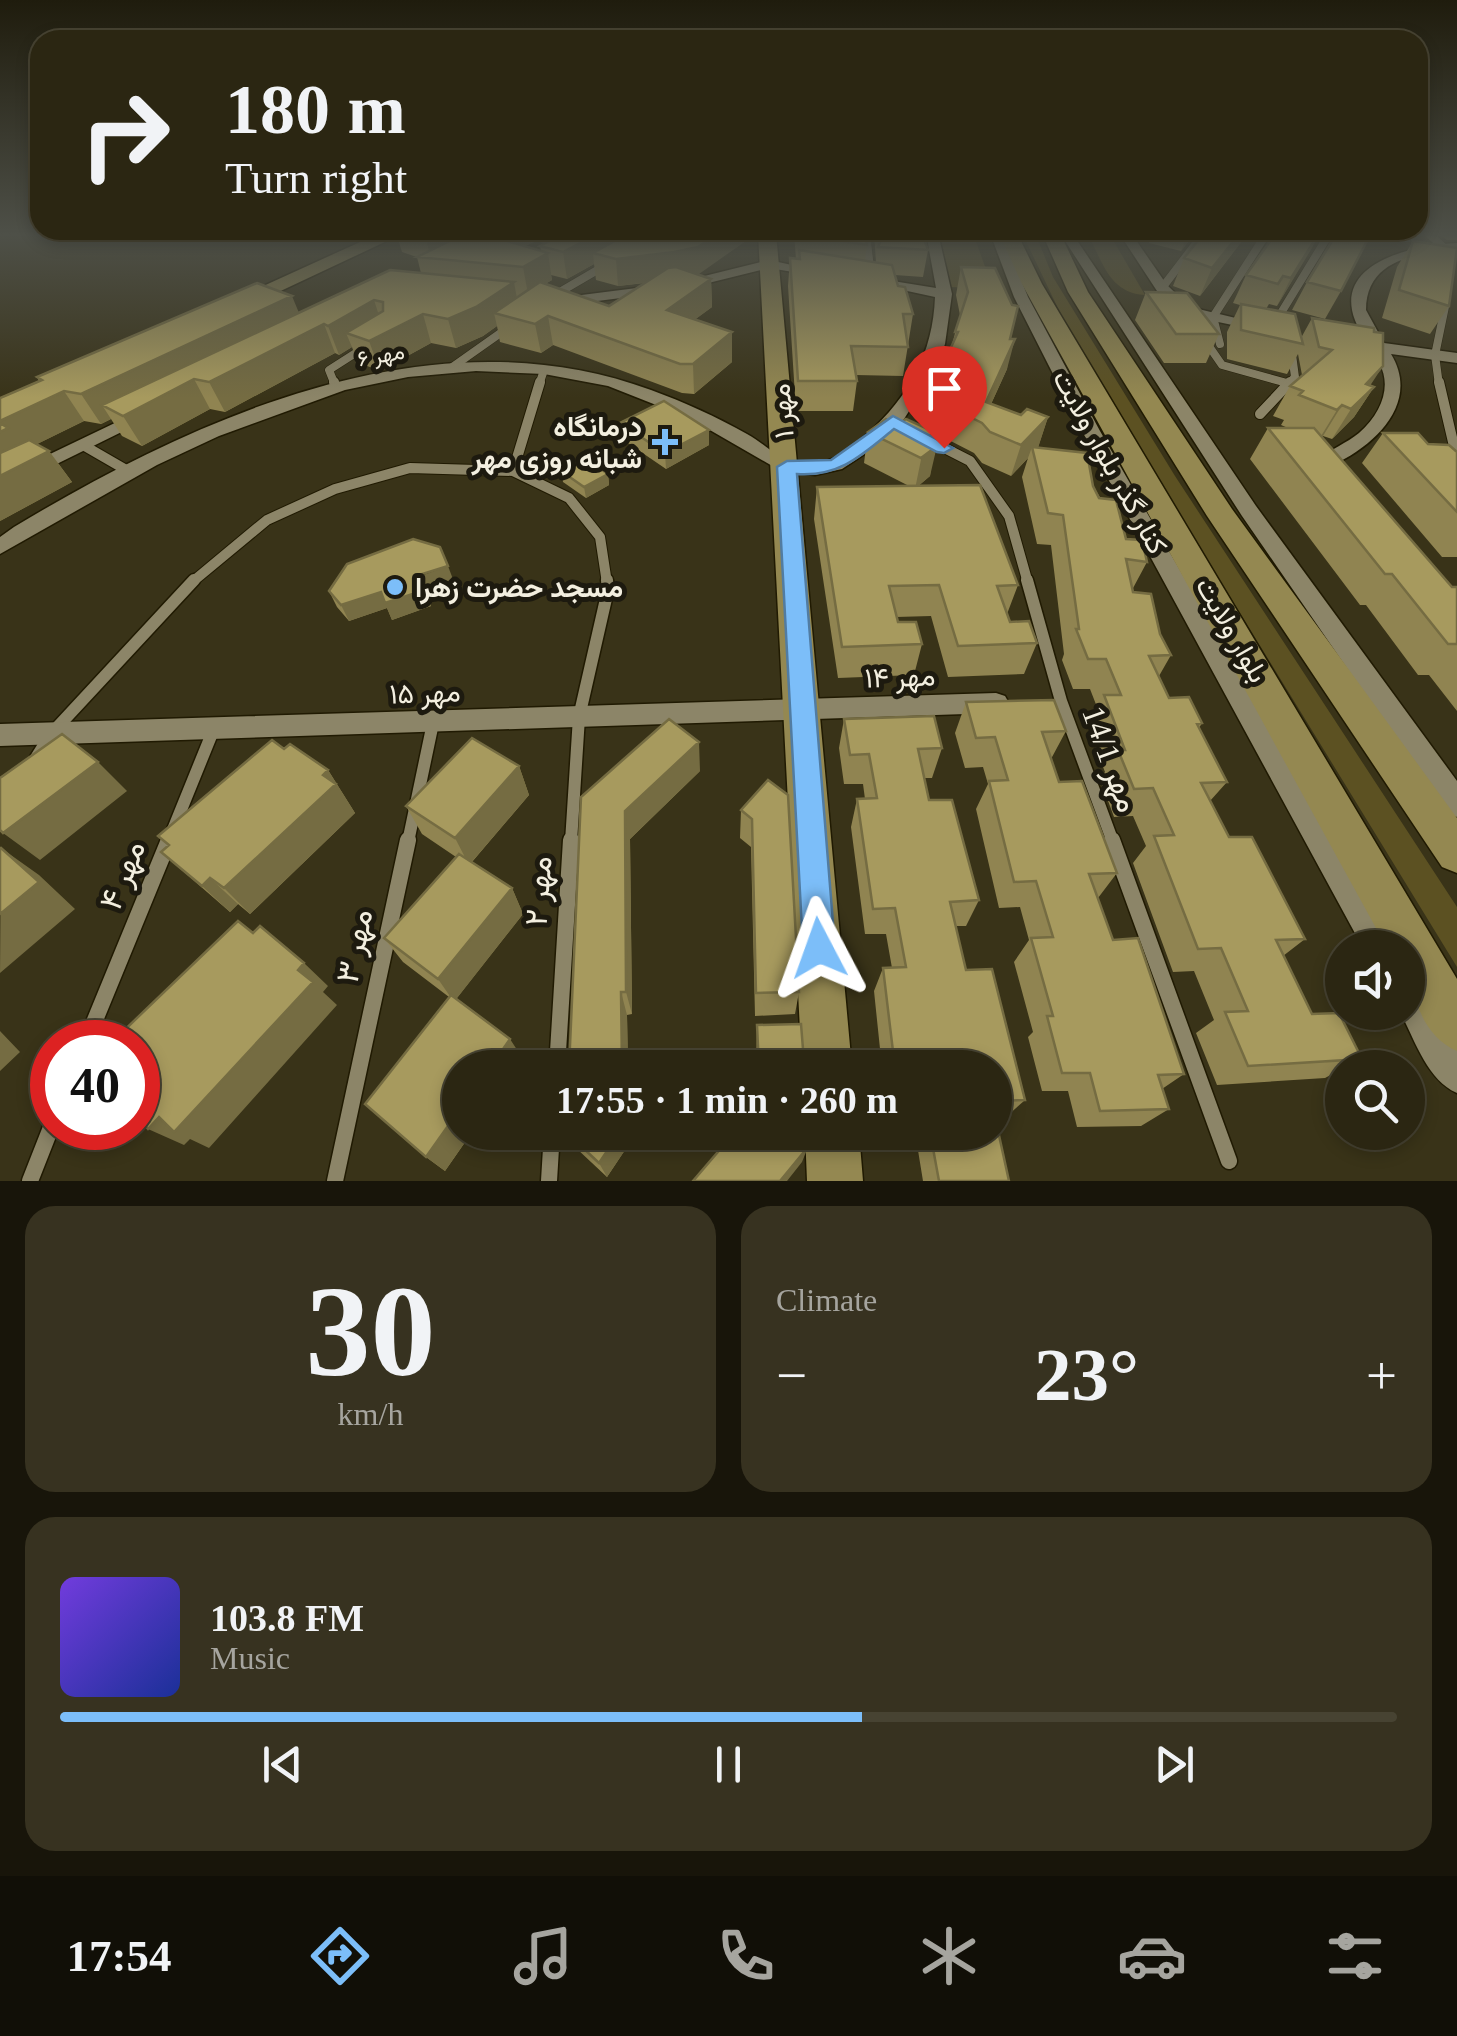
<!DOCTYPE html>
<meta charset="utf-8">
<style>
:root{--surface:#2b2612;--page:#373220;--text:#f1f3f6;--muted:#a6a59f;--line:#474332;--accent:#7cbef9}
body{margin:0;font-family:"Times New Roman",Vazirmatn,serif;background:var(--page);color:var(--text);height:100vh;display:flex;flex-direction:column;font-size:38px;white-space:nowrap}
*{box-sizing:border-box;margin:0}
p{font-size:32px;color:var(--muted)}
.icon{flex:none;width:55px;height:55px;fill:none;stroke:currentColor;stroke-width:2;stroke-linecap:round;stroke-linejoin:round}
.map{position:relative;height:1181px;overflow:hidden}
.sheet{display:flex;flex-direction:column;gap:25px;padding:25px;background:#18150a;flex:1}
.sheet>*{flex:none}
.guide{position:absolute;left:30px;top:30px;width:1398px;height:210px;border-radius:30px;box-shadow:0 5px 15px #0003,0 0 0 2px var(--line);background:#2b2612;color:var(--text);overflow:hidden}
.fabs{position:absolute;left:1325px;top:930px;display:grid;gap:20px}
.fabs a{display:grid;place-items:center;width:100px;height:100px;border-radius:50%;background:var(--surface);box-shadow:0 5px 15px #0003,0 0 0 2px var(--line);font-size:50px}
.speed{position:absolute;left:30px;top:1020px;display:flex;gap:20px;font-size:50px;font-weight:700;text-align:center}
.speed>*{display:grid;place-content:center;width:130px;height:130px;border-radius:50%;background:var(--surface);box-shadow:0 5px 15px #0003,0 0 0 2px var(--line);line-height:1}
.speed .limit{border:15px solid #d22;background:#fff;color:#111}
.pin{position:absolute;display:grid;place-items:center;width:85px;height:85px;color:#fff;margin:-102px -42px;border-radius:50% 50% 50% 0;rotate:-45deg;box-shadow:0 0 10px #0007}
.pin .icon{rotate:45deg}
.me{position:absolute;width:110px;margin:-55px;rotate:356deg;stroke-linejoin:round;filter:drop-shadow(0 0 8px #0008)}
.turn{display:flex;align-items:center;gap:35px;height:210px;padding:0 30px;font-size:45px}
.turn .icon{width:130px;height:130px;stroke-width:2.5}
.turn b{display:block;font-size:70px;line-height:85px}
.big{font-size:75px;font-weight:800;line-height:1.1}
.sheet .widget{flex:1;display:flex;flex-direction:column;justify-content:center;gap:15px;min-width:0;padding:0 35px;border-radius:30px;background:var(--page)}
.sheet .dial{align-items:center;gap:0}
.dial b{font-size:130px;line-height:1}
.song{display:flex;align-items:center;gap:30px}
.cover{width:120px;height:120px;border-radius:15px;background:linear-gradient(135deg,hsl(260 70% 55%),hsl(230 70% 35%))}
.played{height:10px;border-radius:5px;background:linear-gradient(90deg,var(--accent) 60%,var(--line) 60%)}
.keys{display:flex;justify-content:space-around;direction:ltr}
.heat{display:flex;justify-content:space-between;align-items:center;font-size:55px;direction:ltr}
.sheet .tiles{flex:1;display:grid;gap:25px;grid-template-columns:1fr 1fr}
.widget:last-child{grid-column:span 2}
.trip{position:absolute;left:442px;top:1050px;width:570px;height:100px;border-radius:50px;background:var(--surface);box-shadow:0 5px 15px #0003,0 0 0 2px var(--line);font-weight:800;line-height:100px;text-align:center}
.menu{display:flex;height:160px;justify-content:space-around;align-items:center;background:#110f07;color:var(--muted)}
.menu .icon{width:70px;height:70px}
.menu .active{color:var(--accent)}
.menu b{font-size:45px;color:var(--text)}
.map>svg:first-child{display:block}
.green{fill:#5c5122}
.lines{fill:none;stroke-linecap:round;stroke-linejoin:round}
.lane-far3-casing{stroke:#201a02;stroke-width:9}
.lane-far2-casing{stroke:#201a02;stroke-width:12}
.lane-far1-casing{stroke:#201a02;stroke-width:15}
.lane-casing{stroke:#201a02;stroke-width:19}
.street-casing{stroke:#201a02;stroke-width:3}
.secondary-casing{stroke:#201a02;stroke-width:3}
.lane-far3{stroke:#8c8568;stroke-width:8}
.lane-far2{stroke:#8c8568;stroke-width:10}
.lane-far1{stroke:#8c8568;stroke-width:12}
.lane{stroke:#8c8568;stroke-width:16}
.street{fill:#8c8568;fill-rule:evenodd}
.secondary{fill:#948851;fill-rule:evenodd}
.wall{fill:#908451;fill-rule:evenodd}
.shaded-wall{fill:#756c42}
.building{fill:#a79a5e;stroke:#756c42;stroke-width:2.5}
.route{fill:#7cbef9;stroke:#517ca2;stroke-width:2.5}
.poi-dot{fill:#7cbef9;stroke:#1d1a0f;stroke-width:4}
.labels{text-anchor:middle;dominant-baseline:central;stroke-width:10;stroke-linejoin:round;paint-order:stroke}
.far-street-label{font-size:22px;fill:#f3efe0;stroke:#1d1a0f}
.street-label{font-size:28px;fill:#f3efe0;stroke:#1d1a0f}
.poi-label{font-size:28px;font-weight:bold;fill:#f3efe0;stroke:#1d1a0f;text-anchor:end}
.near-street-label{font-size:32px;fill:#f3efe0;stroke:#1d1a0f}
</style>
<div class="map">
<svg width="1457" height="1181" viewBox="0 0 1457 1181">
<rect width="100%" height="100%" fill="#393318"/>
<path class="green" d="M939,233H973L993,289L951,287Z
M1022,233H1035L1053,277L1175,476L1457,907V967L1126,427L1067,327Z
M1087,233H1109L1145,295C1109,293 1103,262 1087,233Z"/>
<g class="lines">
<defs>
<path id="lane-far3" d="M866,233L870,268
M1428,233L1443,247
M1162,288L1204,233
M553,296L606,265
M1285,324L1281,313L1328,236
M1204,339L1222,365L1287,383
M1220,344L1213,317L1267,233
M451,368L509,327
M335,385L329,370L365,347
M539,385L544,370
M1288,385L1295,377L1291,347
M1439,385L1435,355L1446,302"/>
<path id="lane-far2" d="M334,382L335,386
M1439,382L1457,459
M1260,414L1290,382
M919,435L970,461L1009,516L1028,583
M83,445L128,471
M513,471L540,382
M191,583L267,520L335,489L410,468L513,471L569,498L600,537L607,583"/>
<path id="lane-far1" d="M1027,580L1061,701L1113,842
M36,758L51,734L194,580
M168,842L213,731
M408,842L433,723
M571,842L579,717L608,590L607,580"/>
<path id="lane" d="M1112,840L1229,1161
M86,1042L169,840
M557,1068L571,840
M30,1181L52,1125
M335,1181L408,840
M549,1181L552,1132"/>
<path id="street" d="M926,233H938L952,294L945,344L936,369L904,419L869,451L842,469L815,475L781,471L689,418L608,386L544,374L476,371L408,377L345,390L219,436L157,465L0,554V537L14,527C200,415 434,310 651,390C684,402 717,417 747,434C762,442 776,457 792,462C801,464 813,464 822,462C840,458 854,446 867,434C909,397 933,353 935,297L861,281L868,277L936,288Z
M990,233H1002L1028,297L1100,431L1397,948H1363L1082,431L1014,297Z
M1060,233H1072L1256,506L1457,781V817L1447,813L1242,516Z
M1119,233H1131L1167,285L1190,307L1269,326L1261,331L1180,314L1157,291Z
M1457,243V251C1417,253 1366,259 1366,310L1384,343L1457,353V363L1391,354C1419,400 1380,441 1339,462L1345,479L1342,483H1328L1319,460C1330,449 1347,443 1359,433C1389,407 1396,369 1363,346L1367,342C1316,270 1400,246 1457,243Z
M769,260L824,272L817,276L769,268L676,291L558,306L551,302L558,298L676,283Z
M144,409L150,410V418L0,492V478Z
M996,693L1005,696L1009,703L1005,710L996,713L0,746V724Z
M1408,977L1420,982L1457,1047V1093C1427,1080 1415,1040 1400,1012H1408Z"/>
<path id="secondary" d="M380,233H404L238,311L230,312L219,306Z
M758,233H776L852,1068H802Z
M999,233H1017L1042,284L1457,979V1051C1419,1035 1408,985 1408,948H1387L1022,284Z
M1042,233H1060L1088,292L1232,509L1457,818V873L1442,867L1207,516L1068,292Z
M805,1132H859L863,1181H807Z"/>
</defs>
<use href="#lane-far3" class="lane-far3-casing"/>
<use href="#lane-far2" class="lane-far2-casing"/>
<use href="#lane-far1" class="lane-far1-casing"/>
<use href="#lane" class="lane-casing"/>
<use href="#street" class="street-casing"/>
<use href="#secondary" class="secondary-casing"/>
<use href="#lane-far3" class="lane-far3"/>
<use href="#lane-far2" class="lane-far2"/>
<use href="#lane-far1" class="lane-far1"/>
<use href="#lane" class="lane"/>
<use href="#street" class="street"/>
<use href="#secondary" class="secondary"/>
</g>
<path class="wall" d="M396,233H751L750,238L697,274L711,279L712,307L694,320L732,362L694,394L682,393L553,345L541,353L500,342L497,326L483,336L456,348L431,343L380,371L357,362L352,347L339,355L335,353L225,412L210,409L142,446L122,436L111,419L101,424L84,421L37,444L49,451L72,482L0,521L39,381L37,377L299,313L421,273L417,257L402,252ZM536,241L544,243L540,246L541,251L525,246ZM594,264L596,280L618,286L645,283L609,306L545,284L552,280L551,275L567,279Z
M794,233H865L867,245L865,261L876,262L874,233H922L928,250L923,277L895,275L898,286L913,314L903,376L856,375L857,381L853,411H796L788,286L790,258L796,259Z
M1153,233H1195L1181,251L1149,243Z
M1204,233H1248L1200,296L1173,286L1184,258Z
M1276,233H1320L1277,306L1269,304L1266,309L1301,338L1312,318L1371,385L1374,387L1354,417L1332,439L1323,436L1321,437L1452,587H1457V711L1429,675H1418L1366,605H1360L1250,459L1268,428H1288L1281,425L1284,420L1273,416L1290,386L1302,375L1298,354L1287,374L1227,359V332L1240,305L1233,303L1246,275Z
M1437,233H1457V240H1447Z
M1413,241L1449,306L1430,334L1382,318L1397,267Z
M961,267L1010,339L1007,369L991,404L1021,415L1048,417L1038,447L1093,486L1126,539L1147,562L1132,590L1160,634L1171,655L1159,676L1169,698L1202,723L1199,728L1227,782L1210,801L1229,837L1305,939L1283,956L1312,1014L1362,1059L1342,1068V1069L1325,1078L1217,1085L1196,1033L1214,1020L1194,971L1173,972L1133,863L1146,846L1133,816L1114,817L1100,779L1105,772L1087,725L1097,707L1090,689H1073L1062,660L1064,654L1051,545L1037,544L1022,477L1028,458L1011,476L982,463L974,453L941,436L947,409L931,405L938,376L951,348L960,315L956,295Z
M1307,282L1341,291L1325,319L1292,310Z
M1146,292L1219,334L1206,363H1164L1135,320Z
M620,423L709,445L666,469L622,439Z
M897,425L935,432L930,476L918,486L1018,585L1007,614L1010,622L1037,643L1024,674L948,677L931,616L896,617L898,622L922,644L914,675L838,678L814,519L817,487L909,486L864,463L868,432Z
M1383,433L1457,452V557H1442L1362,463Z
M561,471L608,474L609,485L586,498L563,482Z
M454,582L426,592L431,606L392,620L387,608L349,621L337,607L329,591Z
M966,702L1066,731L1051,759L1059,782L1117,873L1098,898L1113,940L1184,1074L1162,1089L1169,1109L1141,1126L1077,1127L1068,1091H1042L1028,1037L1033,1032L1014,962L1029,940L1020,907L999,908L976,809L988,784L983,767L965,768L955,733Z
M844,719L942,748L932,778H924L929,800L979,900L966,926H956L966,970L1025,1100L1006,1117L995,1118L1009,1181H923L915,1132H995V1068H882L874,991L883,968H892L886,934H865L851,827L857,799H865L863,784H844L839,748Z
M284,749L328,770L355,813L250,914L238,904L230,912L161,852L168,845L158,836Z
M519,766L529,795L472,862L512,888L523,914L456,999L523,1059L445,1171L426,1157L449,997L403,962L384,938L456,857L422,834L406,806Z
M700,771L630,839L632,1014L627,1015L628,1068L581,797Z
M768,780L799,992L795,1014L755,1016L751,847L740,838L741,810Z
M757,1025L803,1049L814,1068H756Z
M566,1132H637L607,1177L576,1148Z"/>
<path class="shaded-wall" d="M430,233H491L431,259L425,235Z
M492,233H534L536,241L492,262L487,235Z
M599,233H649L593,253L594,264L567,279L563,252Z
M719,233H751L750,238L699,274L675,279L618,286L616,259Z
M1188,233H1195L1181,251Z
M1240,233H1248L1200,296L1212,268Z
M1319,233L1312,248L1277,306L1291,278Z
M548,253L552,280L528,294L523,267Z
M711,279L712,307L669,339L667,310Z
M514,282L519,310L494,313L497,326L483,336L456,348L448,319Z
M292,296L304,325L102,405L111,419L101,424L81,394Z
M374,300L383,328L346,333L352,347L339,355L328,326Z
M423,314L431,343L380,371L369,341Z
M548,316L553,345L541,353L535,324Z
M324,324L335,353L225,412L209,382Z
M732,332V362L694,394L693,364Z
M1015,339L1007,369L982,424L986,402Z
M1383,366L1364,395L1366,384Z
M194,379L210,409L142,446L123,416Z
M1374,387L1354,417L1332,439L1351,409Z
M64,391L84,421L25,450L0,474V421Z
M1342,405L1323,436L1318,441L1337,410Z
M1048,417L1038,448L1032,447L1028,458L1011,476L1021,445Z
M709,430V445L666,469L665,453Z
M935,432L931,450L937,446L930,476L915,489L925,440Z
M49,451L72,482L0,521V476Z
M608,474L609,485L586,498L584,487Z
M448,566L454,582L426,592L431,606L392,620L387,608L349,621L341,605Z
M699,742L700,771L630,839L632,1014L626,992L625,811Z
M98,762L127,791L40,860L3,833Z
M519,766L529,795L469,865L455,838Z
M328,770L355,813L250,914L224,888Z
M1,848L39,875L75,909L0,973Z
M210,878L238,904L230,912L202,886Z
M512,888L523,914L454,1002L438,979Z
M304,963L328,986L323,992L337,1005L209,1148L190,1139L184,1145L148,1129Z
M621,992L627,1015L628,1068H622Z
M0,1031L20,1052L0,1071Z
M510,1039L523,1059L518,1068H490Z
M460,1109V1132H472L445,1171L426,1157Z
M620,1132H637L607,1177L599,1163Z
M808,1147L802,1162L787,1181H780Z"/>
<path class="building" d="M466,233H492L487,235L548,253L523,267L417,257Z
M564,233H599L563,252L540,246Z
M629,233H719L698,247L674,252L616,259L593,253Z
M797,233H865L867,245L797,234Z
M880,233H922L928,250L878,247L881,240Z
M1204,233H1240L1212,268L1184,258Z
M1276,233H1319L1291,278L1283,276L1278,284L1246,275Z
M1337,233H1371L1341,291L1307,282Z
M1413,241L1457,248L1449,306L1399,290Z
M799,250L892,265L898,286L905,287L913,314H903L908,347L851,346L857,381H798L790,258L800,259Z
M676,267L711,279L667,310L732,332L693,364H680L548,316L535,324L494,313L540,282L609,306L668,268Z
M961,267L995,268L1012,305L1018,306L1010,339H1015L986,402L1021,415L1027,409L1048,417L1021,445L990,432L982,423L948,406L974,383L938,376L958,332H955L968,292Z
M390,270L514,282L476,307L448,319L423,314L369,341L346,333L383,311V302L374,300L328,326L324,324L209,382L194,379L123,416L102,405Z
M257,283L292,296L81,394L64,391L0,421V398L42,380L37,377Z
M1146,292L1187,293L1219,334H1176Z
M1241,304L1295,314L1303,344L1241,330Z
M1312,318L1374,328V332L1383,333V366L1366,384L1374,387L1351,409L1342,405L1337,410L1299,395L1303,391L1290,386L1332,350L1319,347Z
M664,401L709,430L665,453L620,423Z
M886,419L897,425L906,419L935,432L925,440L937,446L921,458L868,432Z
M0,423L8,428L0,432Z
M1268,428H1314L1452,587H1457V644H1448L1392,574H1385Z
M1383,433H1418L1428,444L1449,445L1457,452V512Z
M29,440L49,451L0,476V453Z
M1032,447L1087,453L1093,486L1099,498L1116,500L1126,539L1142,540L1147,562L1126,559L1133,592L1151,594L1160,634L1171,655L1149,656L1169,698L1189,697L1202,723L1197,724L1227,782L1201,783L1229,837H1252L1305,939L1276,940L1312,1014L1339,1013L1362,1059L1248,1066L1225,1012L1248,1011L1221,948L1198,949L1154,836L1174,835L1153,788L1134,789L1118,750H1125L1104,695H1121L1106,659H1088L1076,629H1079L1063,515L1048,513Z
M585,458L608,474L584,487L561,471Z
M980,485L1018,585L997,586L1010,622L1029,621L1037,643L958,646L939,585L889,586L898,622H916L922,644L842,647L817,487Z
M413,539L440,547L448,566L419,575L425,590L385,603L381,592L341,605L329,591L347,564Z
M1054,700L1066,731L1042,732L1059,782L1082,781L1117,873L1089,874L1113,940L1138,938L1184,1074L1158,1075L1169,1109L1100,1111L1090,1073H1062L1047,1016H1053L1031,938L1053,937L1036,881L1014,882L989,781L1008,780L995,737L976,738L966,702Z
M934,716L942,748L918,749L929,800H952L979,900L950,902L966,970L992,969L1025,1100L995,1101V1068H895L883,968L906,967L895,908L873,909L857,799L877,798L869,754L850,755L844,719Z
M669,719L699,742L625,811L626,992H621L622,1068H569L581,797Z
M62,734L98,762L3,833L0,830V778Z
M472,738L519,766L455,838L406,806Z
M272,740L284,749L290,744L328,770L323,775L336,784L224,888L210,878L202,886L161,852L169,845L158,836Z
M768,780L788,795L799,992L756,993L752,819L741,810Z
M1,848L39,882L0,914V849Z
M459,854L512,888L438,979L384,938Z
M238,921L253,933L260,926L304,963L298,970L313,982L174,1132L159,1117L148,1129L138,1118V1042H112Z
M451,995L510,1039L490,1068H460V1109L426,1157L365,1104Z
M801,1024L803,1049L813,1052L814,1068H759L757,1025Z
M995,1117L1009,1181H939L930,1132H995Z
M566,1132H620L599,1163Z
M735,1132H807L808,1147L780,1181H693Z"/>
<linearGradient id="sky" x2="0" y2="1"><stop stop-color="#1f1c0d"/><stop offset="0.59" stop-color="#4e5048"/><stop offset="1" stop-color="#4e5048" stop-opacity="0"/></linearGradient>
<rect width="1457" height="398" fill="url(#sky)"/>
<path class="route" d="M893,416L953,448L944,453L937,452L894,429C862,455 840,477 797,474L835,948L830,960L819,965L807,960L803,948L777,467L787,461L831,460Z"/>
<g class="poi-dot">
<path d="M660 427h10v10h10v10h-10v10h-10v-10h-10v-10h10z"/>
<circle cx="395" cy="587" r="10"/>
</g>
<g class="labels">
<g class="far-street-label">
<text transform="translate(381 355) rotate(-10)">مهر ۶</text>
</g>
<g class="street-label">
<text transform="translate(782 411) rotate(-95)">مهر ۱</text>
<text transform="translate(1110 462) rotate(61)">کنار گذر بلوار ولایت</text>
<text transform="translate(1232 630) rotate(60)">بلوار ولایت</text>
<text transform="translate(900 677) rotate(-2)">مهر ۱۴</text>
<text transform="translate(425 693) rotate(-2)">مهر ۱۵</text>
</g>
<g class="poi-label">
<text x="642" y="426">درمانگاه<tspan x="642" dy="32">شبانه روزی مهر</tspan></text>
<text x="415" y="587" text-anchor="start">مسجد حضرت زهرا</text>
</g>
<g class="near-street-label">
<text transform="translate(1111 759) rotate(70)">مهر 14/1</text>
<text transform="translate(122 875) rotate(-68)">مهر ۴</text>
<text transform="translate(538 891) rotate(-86)">مهر ۲</text>
<text transform="translate(354 946) rotate(-78)">مهر ۳</text>
</g>
</g>
</svg>
<div class="fabs">
<a><svg class="icon" aria-label="sound" viewBox="0 0 24 24"><path d="M4 9h4l5-4v14l-5-4H4zM17 9q2 3 0 6"/></svg></a>
<a><svg class="icon" aria-label="search" viewBox="0 0 24 24"><circle cx="10" cy="10" r="6"/><path d="M15 15l6 6"/></svg></a>
</div>
<div class="speed"><div class="limit">40</div></div>
<div class="pin" style="left:944px;top:448px;background:#d93025"><svg class="icon" aria-label="arrive" viewBox="0 0 24 24"><path d="M6 21V4h12l-3 4 3 4H6"/></svg></div>
<svg class="me" style="left:819px;top:948px" viewBox="-20 -20 40 40"><path d="M0-17L14 15 0 8-14 15z" fill="#7cbef9" stroke="#fff" stroke-width="4"/></svg>
<div class="trip">17:55 · 1 min · 260 m</div>
<div class="guide">
<div class="turn"><svg class="icon" aria-label="right" viewBox="0 0 24 24"><path d="M7 20v-9h11M14 6l5 5-5 5"/></svg><div><b>180 m</b>Turn right</div></div>
</div>
</div>
<section class="sheet">
<div class="tiles">
<div class="widget dial"><b>30</b><p>km/h</p></div>
<div class="widget"><p>Climate</p>
<div class="heat"><a>−</a><b class="big">23°</b><a>+</a></div>
</div>
<div class="widget">
<div class="song"><i class="cover"></i><div><b>103.8 FM</b><p>Music</p></div></div>
<div class="played"></div>
<div class="keys"><svg class="icon" aria-label="previous" viewBox="0 0 24 24"><path d="M18 5L8 12l10 7zM5 5v14"/></svg><svg class="icon" aria-label="pause" viewBox="0 0 24 24"><path d="M8 5v14M16 5v14"/></svg><svg class="icon" aria-label="next" viewBox="0 0 24 24"><path d="M6 5l10 7-10 7zM19 5v14"/></svg></div>
</div>
</div>
</section>
<nav class="menu">
<b>17:54</b>
<svg class="icon active" aria-label="directions" viewBox="0 0 24 24"><path d="M12 3l9 9-9 9-9-9zM9 14v-3h6M13 9l2 2-2 2"/></svg>
<svg class="icon" aria-label="music" viewBox="0 0 24 24"><path d="M9 18V5l10-2v13"/><circle cx="6" cy="18" r="3"/><circle cx="16" cy="16" r="3"/></svg>
<svg class="icon" aria-label="phone" viewBox="0 0 24 24"><path d="M5 4h4l2 5-3 2q2 4 5 5l2-3 5 2v4C11 20 4 13 5 4z"/></svg>
<svg class="icon" aria-label="climate" viewBox="0 0 24 24"><path d="M12 3v18M4 7l16 10M4 17L20 7"/></svg>
<svg class="icon" aria-label="car" viewBox="0 0 24 24"><path d="M5 17H2v-5l4-1 3-4h7l3 4 3 1v5h-3M9 17h6M6 11h13"/><circle cx="7" cy="17" r="2"/><circle cx="17" cy="17" r="2"/></svg>
<svg class="icon" aria-label="filters" viewBox="0 0 24 24"><path d="M4 7h16M4 17h16"/><circle cx="9" cy="7" r="2"/><circle cx="15" cy="17" r="2"/></svg>
</nav>
